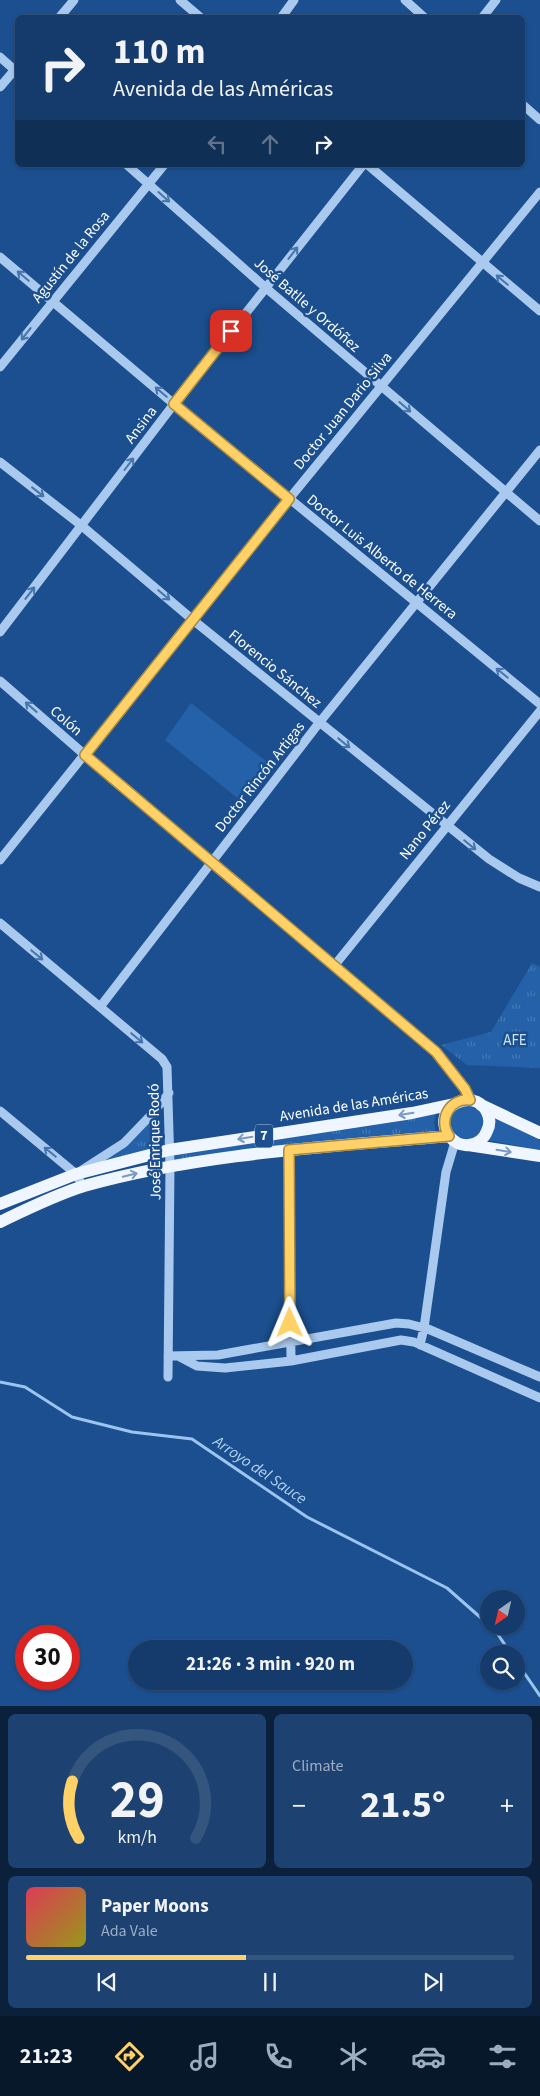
<!DOCTYPE html>
<meta charset="utf-8">
<style>
:root{--surface:#143b6b;--page:#1d4271;--text:#f1f3f6;--muted:#9dadc1;--line:#33557e;--accent:#ffd166}
body{margin:0;font-family:"Source Sans 3",sans-serif;background:var(--page);color:var(--text);height:100vh;display:flex;flex-direction:column;font-size:19px;white-space:nowrap}
*{box-sizing:border-box;margin:0}
p{font-size:16px;color:var(--muted)}
.icon{flex:none;width:28px;height:28px;fill:none;stroke:currentColor;stroke-width:2;stroke-linecap:round;stroke-linejoin:round}
.map{position:relative;height:1706px;overflow:hidden}
.drawer{display:flex;flex-direction:column;gap:8px;padding:8px;background:#0b203b;flex:1}
.drawer>*{flex:none}
.guide{position:absolute;left:15px;top:15px;width:510px;height:152px;border-radius:8px;box-shadow:0 1px 4px #0004,0 0 0 1px var(--line);background:#143b6b;color:var(--text);overflow:hidden}
.needle{width:32px;rotate:214deg}
.tools{position:absolute;left:480px;top:1590px;display:grid;gap:10px}
.tools a{display:grid;place-items:center;width:45px;height:45px;border-radius:50%;background:var(--surface);box-shadow:0 1px 4px #0004,0 0 0 1px var(--line);font-size:25px}
.speed{position:absolute;left:15px;top:1625px;display:flex;gap:10px;font-size:25px;font-weight:700;text-align:center}
.speed>*{display:grid;place-content:center;width:65px;height:65px;border-radius:50%;background:var(--surface);box-shadow:0 1px 4px #0004,0 0 0 1px var(--line);line-height:1}
.speed .limit{border:8px solid #d22;background:#fff;color:#111}
.pin{position:absolute;display:grid;place-items:center;width:42px;height:42px;color:#fff;margin:-21px;border-radius:10px;box-shadow:0 2px 8px #0006}
.me{position:absolute;width:55px;margin:-28px;rotate:359deg;stroke-linejoin:round;filter:drop-shadow(0 0 4px #0008)}
.turn{display:flex;align-items:center;gap:18px;height:105px;padding:0 15px;font-size:22px}
.turn .icon{width:65px;height:65px;stroke-width:2.5}
.turn b{display:block;font-size:35px;line-height:42px}
.lanes{display:flex;align-items:center;height:48px;padding:0 15px;background:#0003;justify-content:center;gap:25px;direction:ltr}
.lanes .off{opacity:.35}
.big{font-size:38px;font-weight:700;line-height:1.1}
.drawer .card{flex:1;display:flex;flex-direction:column;justify-content:center;gap:8px;min-width:0;padding:0 18px;border-radius:8px;background:var(--page)}
.drawer .dial{align-items:center;gap:0}
.dial svg{height:130px;overflow:visible;fill:none;stroke:var(--line);stroke-width:7;stroke-linecap:round;text-anchor:middle}
.dial text{fill:var(--text);stroke:none}
.song{display:flex;align-items:center;gap:15px}
.cover{width:60px;height:60px;border-radius:8px;background:linear-gradient(135deg,hsl(350 70% 55%),hsl(60 70% 35%))}
.played{height:5px;border-radius:2px;background:linear-gradient(90deg,var(--accent) 45%,var(--line) 45%)}
.keys{display:flex;justify-content:space-around;direction:ltr}
.heat{display:flex;justify-content:space-between;align-items:center;font-size:28px;direction:ltr}
.drawer .tiles{flex:1;display:grid;gap:8px;grid-template-columns:1fr 1fr}
.card:last-child{grid-column:span 2}
.trip{position:absolute;left:128px;top:1640px;width:285px;height:50px;border-radius:25px;background:var(--surface);box-shadow:0 1px 4px #0004,0 0 0 1px var(--line);font-weight:700;line-height:50px;text-align:center}
.menu{display:flex;height:80px;justify-content:space-around;align-items:center;background:#08182b;color:var(--muted)}
.menu .icon{width:35px;height:35px}
.menu .current{color:var(--accent)}
.menu b{font-size:22px;color:var(--text)}
.map>svg:first-child{display:block}
.grass{fill:#2461a8}
.park{fill:url(#park-tufts)}
.lines{fill:none;stroke-linecap:round;stroke-linejoin:round}
.stream{stroke:#9cc4f0;stroke-width:3}
.minor{stroke:#a9c9ee;stroke-width:9}
.major{stroke:#f0f6ff;stroke-width:12}
.oneway{stroke:#4674ac}
.oneway2{stroke:#7b9ac1}
.route-casing{stroke:#a68842;stroke-width:12}
.route{stroke:#ffd166;stroke-width:9}
.labels{text-anchor:middle;dominant-baseline:central;stroke-width:5;stroke-linejoin:round;paint-order:stroke}
.shield{fill:#1b4f8f;stroke:#bbcadd;stroke-width:1}
.shield-label{font-size:14px;font-weight:bold;fill:#fff}
.street-label{font-size:15px;fill:#fff;stroke:#1b4f8f}
.park-label{font-size:15px;fill:#cfe3fa;stroke:#1b4f8f}
.water-label{font-size:16px;font-style:italic;fill:#b5d3f5;stroke:#1b4f8f}
</style>
<div class="map">
<svg width="540" height="1706" viewBox="0 0 540 1706">
<defs>
<pattern id="park-tufts" width="24" height="20" patternUnits="userSpaceOnUse" patternTransform="scale(1.25)"><rect width="24" height="20" fill="#2461a8"/><path d="M3 7l-1-3M5 7V3M7 7l1-3M15 17l-1-3M17 17v-4M19 17l1-3" fill="none" stroke="#4579b5"/></pattern>
</defs>
<rect width="100%" height="100%" fill="#1b4f8f"/>
<path class="grass" d="M191,703L271,765L241,801L165,740Z
M450 1122a17 17 0 1 1 34 0a17 17 0 1 1-34 0Z
M492,1116L540,1140V1150L487,1140Z"/>
<path class="park" d="M532,963L540,967V1068L467,1065L441,1045L491,1032Z
M437,1110L434,1122L436,1134L371,1136L172,1163V1154Z
M160,1113L159,1147L101,1163Z"/>
<g class="lines">
<path class="stream" d="M0,1382L25,1387L72,1417L132,1432L192,1439L307,1517L447,1588L489,1625
M490,1626L497,1633L511,1654
M516,1661L540,1696"/>
<path class="minor" d="M180,0L201,18
M405,0L425,18
M59,18L74,0
M281,18L294,0
M482,18L496,0
M0,57L18,73
M0,87L18,66
M522,104L540,120
M127,165L266,288L540,521
M368,165L540,311
M0,257L174,404L540,704
M0,367L164,165
M0,462L82,526L193,620L489,859L519,878L540,887
M0,632L174,404L363,165
M0,681L85,755L436,1052L465,1089L470,1100
M0,860L289,499L540,192
M0,923L162,1059L167,1067L170,1166L168,1377
M334,966L540,711
M100,1007L319,723L540,450
M0,1111L76,1174L83,1187
M289,1150L291,1361
M82,1170L124,1143L151,1115L169,1093
M420,1345L424,1328L446,1172L455,1142
M168,1356L218,1355L396,1323L409,1324L428,1329L540,1377
M180,1357L197,1366L225,1368L291,1361L401,1340L414,1342L540,1398"/>
<path class="major" d="M481,1105L540,1133
M468,1145L540,1156
M0,1204L76,1174L169,1150L412,1113L454,1104
M0,1222C27,1209 55,1195 84,1186C202,1153 327,1147 449,1136C454,1142 461,1146 469,1145C477,1144 484,1139 487,1131C490,1125 490,1118 487,1112C473,1085 430,1108 449,1136"/>
</g>
<defs><path id="oneway-shaft" d="M-6 0H5M1.5-3L5.5 0L1.5 3" fill="none" stroke-width="1.6" stroke-linecap="round" stroke-linejoin="round" transform="scale(1.25)"/></defs>
<g class="oneway">
<use href="#oneway-shaft" transform="translate(164 197) rotate(42)"/>
<use href="#oneway-shaft" transform="translate(293 253) rotate(-52)"/>
<use href="#oneway-shaft" transform="translate(23 276) rotate(-140)"/>
<use href="#oneway-shaft" transform="translate(502 280) rotate(-140)"/>
<use href="#oneway-shaft" transform="translate(26 334) rotate(128)"/>
<use href="#oneway-shaft" transform="translate(161 392) rotate(-140)"/>
<use href="#oneway-shaft" transform="translate(405 407) rotate(41)"/>
<use href="#oneway-shaft" transform="translate(129 464) rotate(-53)"/>
<use href="#oneway-shaft" transform="translate(38 492) rotate(38)"/>
<use href="#oneway-shaft" transform="translate(30 593) rotate(-52)"/>
<use href="#oneway-shaft" transform="translate(164 595) rotate(40)"/>
<use href="#oneway-shaft" transform="translate(502 673) rotate(-141)"/>
<use href="#oneway-shaft" transform="translate(31 707) rotate(-139)"/>
<use href="#oneway-shaft" transform="translate(344 743) rotate(39)"/>
<use href="#oneway-shaft" transform="translate(470 845) rotate(39)"/>
<use href="#oneway-shaft" transform="translate(37 955) rotate(40)"/>
<use href="#oneway-shaft" transform="translate(137 1038) rotate(40)"/>
<use href="#oneway-shaft" transform="translate(50 1152) rotate(-141)"/>
</g>
<g class="oneway2">
<use href="#oneway-shaft" transform="translate(406 1114) rotate(171)"/>
<use href="#oneway-shaft" transform="translate(245 1138) rotate(171)"/>
<use href="#oneway-shaft" transform="translate(504 1151) rotate(9)"/>
<use href="#oneway-shaft" transform="translate(130 1175) rotate(-14)"/>
</g>
<g class="lines">
<defs>
<path id="route" d="M231,331L174,404L289,499L85,755L436,1052L465,1089L470,1100C450,1098 438,1119 449,1136L289,1150L290,1323"/>
</defs>
<use href="#route" class="route-casing"/>
<use href="#route" class="route"/>
</g>
<g class="labels">
<rect class="shield" x="255" y="1124.5" width="18" height="23" rx="4"/>
<g class="shield-label">
<text x="264" y="1136">7</text>
</g>
<g class="street-label">
<text transform="translate(71 257) rotate(-51)">Agustín de la Rosa</text>
<text transform="translate(307 305) rotate(41)">José Batlle y Ordóñez</text>
<text transform="translate(343 411) rotate(-51)">Doctor Juan Dario Silva</text>
<text transform="translate(141 425) rotate(-53)">Ansina</text>
<text transform="translate(382 557) rotate(39)">Doctor Luis Alberto de Herrera</text>
<text transform="translate(275 669) rotate(39)">Florencio Sánchez</text>
<text transform="translate(66 721) rotate(41)">Colón</text>
<text transform="translate(260 777) rotate(-52)">Doctor Rincón Artigas</text>
<text transform="translate(425 830) rotate(-51)">Nano Pérez</text>
<text transform="translate(354 1105) rotate(-9)">Avenida de las Américas</text>
<text transform="translate(155 1142) rotate(-91)">José Enrique Rodó</text>
</g>
<g class="park-label">
<text x="515" y="1040">AFE</text>
</g>
<g class="water-label">
<text transform="translate(260 1470) rotate(34)">Arroyo del Sauce</text>
</g>
</g>
</svg>
<div class="tools">
<a><svg class="needle" viewBox="-14 -14 28 28"><path d="M0-13l5 13h-10z" fill="#e53935"/><path d="M0 13l5-13h-10z" fill="#9dadc1"/></svg></a>
<a><svg class="icon" aria-label="search" viewBox="0 0 24 24"><circle cx="10" cy="10" r="6"/><path d="M15 15l6 6"/></svg></a>
</div>
<div class="speed"><div class="limit">30</div></div>
<div class="pin" style="left:231px;top:331px;background:#d93025"><svg class="icon" aria-label="arrive" viewBox="0 0 24 24"><path d="M6 21V4h12l-3 4 3 4H6"/></svg></div>
<svg class="me" style="left:290px;top:1323px" viewBox="-20 -20 40 40"><path d="M0-17L14 15 0 8-14 15z" fill="#ffd166" stroke="#fff" stroke-width="4"/></svg>
<div class="trip">21:26 · 3 min · 920 m</div>
<div class="guide">
<div class="turn"><svg class="icon" aria-label="right" viewBox="0 0 24 24"><path d="M7 20v-9h11M14 6l5 5-5 5"/></svg><div><b>110 m</b>Avenida de las Américas</div></div>
<div class="lanes"><svg class="icon off" aria-label="left" viewBox="0 0 24 24"><path d="M17 20v-9H6M10 6l-5 5 5 5"/></svg><svg class="icon off" aria-label="ahead" viewBox="0 0 24 24"><path d="M12 20V5M6 11l6-6 6 6"/></svg><svg class="icon" aria-label="right" viewBox="0 0 24 24"><path d="M7 20v-9h11M14 6l5 5-5 5"/></svg></div>
</div>
</div>
<section class="drawer">
<div class="tiles">
<div class="card dial"><svg viewBox="0 0 100 80">
<path d="M14 69A42 42 0 1 1 86 69"/>
<path d="M14 69A42 42 0 0 1 10 34" stroke="#ffd166"/>
<text x="50" y="56" font-size="32" font-weight="700">29</text>
<text x="50" y="72" font-size="11">km/h</text>
</svg></div>
<div class="card"><p>Climate</p>
<div class="heat"><a>−</a><b class="big">21.5°</b><a>+</a></div>
</div>
<div class="card">
<div class="song"><i class="cover"></i><div><b>Paper Moons</b><p>Ada Vale</p></div></div>
<div class="played"></div>
<div class="keys"><svg class="icon" aria-label="previous" viewBox="0 0 24 24"><path d="M18 5L8 12l10 7zM5 5v14"/></svg><svg class="icon" aria-label="pause" viewBox="0 0 24 24"><path d="M8 5v14M16 5v14"/></svg><svg class="icon" aria-label="next" viewBox="0 0 24 24"><path d="M6 5l10 7-10 7zM19 5v14"/></svg></div>
</div>
</div>
</section>
<nav class="menu">
<b>21:23</b>
<svg class="icon current" aria-label="directions" viewBox="0 0 24 24"><path d="M12 3l9 9-9 9-9-9zM9 14v-3h6M13 9l2 2-2 2"/></svg>
<svg class="icon" aria-label="music" viewBox="0 0 24 24"><path d="M9 18V5l10-2v13"/><circle cx="6" cy="18" r="3"/><circle cx="16" cy="16" r="3"/></svg>
<svg class="icon" aria-label="phone" viewBox="0 0 24 24"><path d="M5 4h4l2 5-3 2q2 4 5 5l2-3 5 2v4C11 20 4 13 5 4z"/></svg>
<svg class="icon" aria-label="climate" viewBox="0 0 24 24"><path d="M12 3v18M4 7l16 10M4 17L20 7"/></svg>
<svg class="icon" aria-label="car" viewBox="0 0 24 24"><path d="M5 17H2v-5l4-1 3-4h7l3 4 3 1v5h-3M9 17h6M6 11h13"/><circle cx="7" cy="17" r="2"/><circle cx="17" cy="17" r="2"/></svg>
<svg class="icon" aria-label="filters" viewBox="0 0 24 24"><path d="M4 7h16M4 17h16"/><circle cx="9" cy="7" r="2"/><circle cx="15" cy="17" r="2"/></svg>
</nav>
